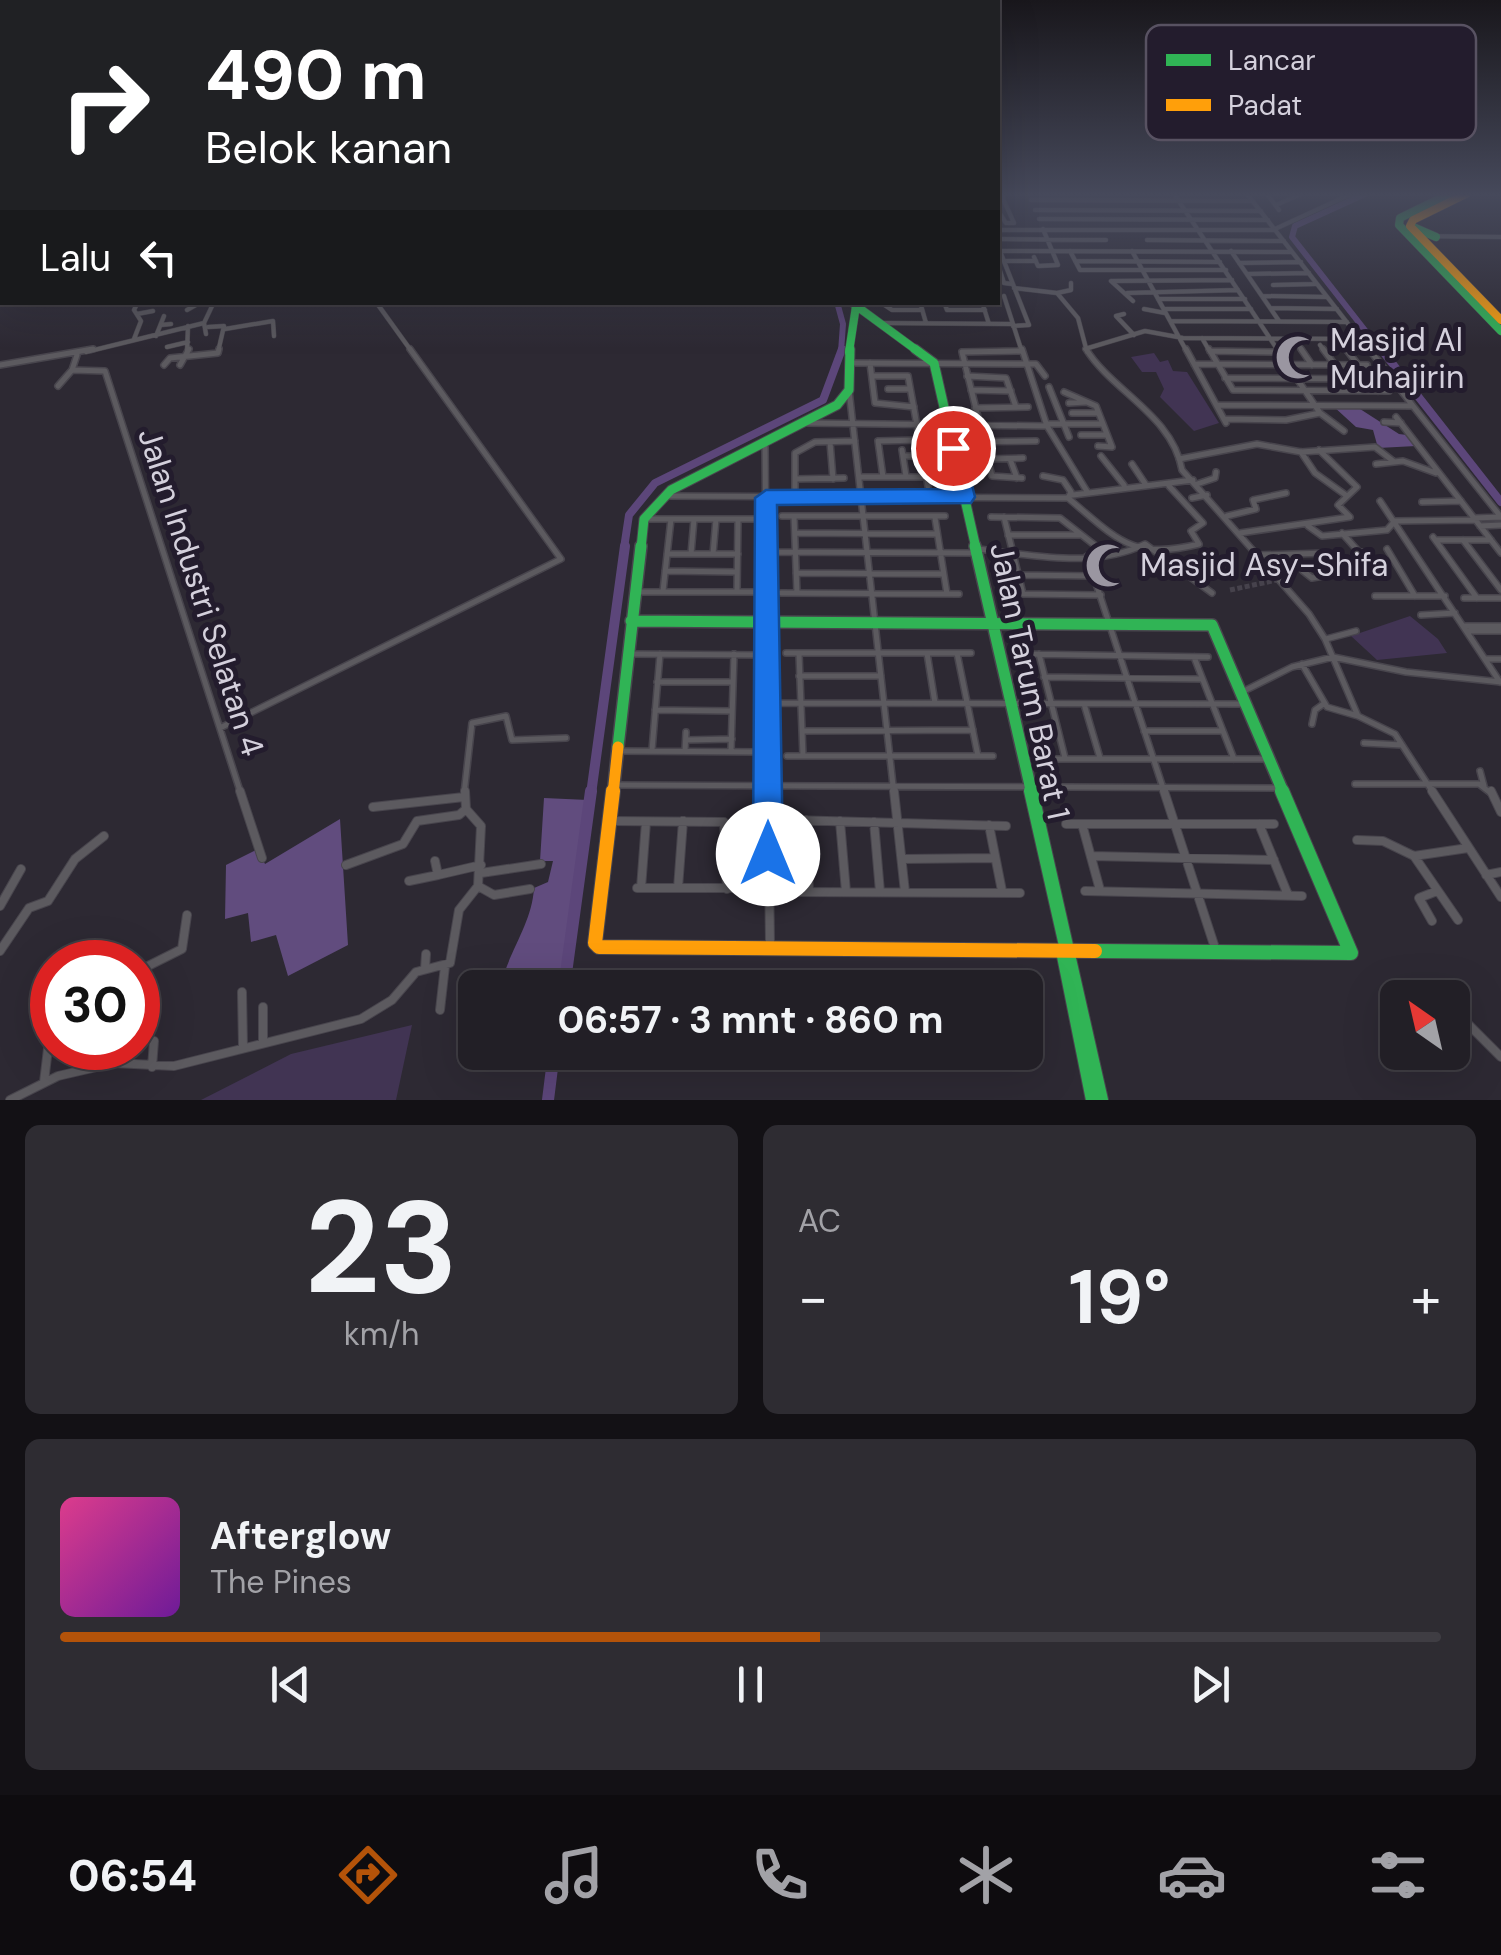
<!DOCTYPE html>
<html lang="id">
<meta charset="utf-8">
<style>
:root{--surface:#221f26;--page:#2e2c32;--text:#f1f3f6;--muted:#a2a2a7;--line:#3f3d43;--accent:#b45309}
body{margin:0;font-family:"DM Sans",sans-serif;background:var(--page);color:var(--text);height:100vh;display:flex;flex-direction:column;font-size:38px;white-space:nowrap}
*{box-sizing:border-box;margin:0}
p{font-size:32px;color:var(--muted)}
.icon{flex:none;width:55px;height:55px;fill:none;stroke:currentColor;stroke-width:2;stroke-linecap:round;stroke-linejoin:round}
.map{position:relative;height:1100px;overflow:hidden}
.side{display:flex;flex-direction:column;gap:25px;padding:25px;background:#131115;flex:1}
.side>*{flex:none}
.top-card{position:absolute;left:0px;top:0px;width:1000px;height:305px;box-shadow:0 10px 40px #0002,0 0 0 2px var(--line);background:#202124;color:#fff;overflow:hidden}
.needle{width:65px;rotate:326deg}
.tools{position:absolute;left:1380px;top:980px;display:grid;gap:20px}
.tools a{display:grid;place-items:center;width:90px;height:90px;border-radius:15px;background:var(--surface);box-shadow:0 10px 40px #0002,0 0 0 2px var(--line);font-size:50px}
.speed{position:absolute;left:30px;top:940px;display:flex;gap:20px;font-size:50px;font-weight:700;text-align:center}
.speed>*{display:grid;place-content:center;width:130px;height:130px;border-radius:50%;background:var(--surface);box-shadow:0 10px 40px #0002,0 0 0 2px var(--line);line-height:1}
.speed .limit{border:15px solid #d22;background:#fff;color:#111}
.pin{position:absolute;display:grid;place-items:center;width:85px;height:85px;color:#fff;margin:-42px;border:5px solid #fff;border-radius:50%;box-shadow:0 2px 10px #0007}
.me{position:absolute;width:110px;margin:-55px;rotate:0deg;stroke-linejoin:round;filter:drop-shadow(0 0 8px #0008)}
.turn{display:flex;align-items:center;gap:35px;height:210px;padding:0 40px;font-size:45px}
.turn .icon{width:130px;height:130px;stroke-width:2.5}
.turn b{display:block;font-size:70px;line-height:85px}
.then{display:flex;align-items:center;height:95px;padding:0 40px;background:#0003;gap:20px;font-size:38px}
.big{font-size:75px;font-weight:700;line-height:1.1}
.side .card{flex:1;display:flex;flex-direction:column;justify-content:center;gap:15px;min-width:0;padding:0 35px;border-radius:15px;background:var(--page)}
.side .dial{align-items:center;gap:0}
.dial b{font-size:130px;line-height:1}
.song{display:flex;align-items:center;gap:30px}
.cover{width:120px;height:120px;border-radius:15px;background:linear-gradient(135deg,hsl(330 70% 55%),hsl(280 70% 35%))}
.played{height:10px;border-radius:5px;background:linear-gradient(90deg,var(--accent) 55%,var(--line) 55%)}
.keys{display:flex;justify-content:space-around;direction:ltr}
.heat{display:flex;justify-content:space-between;align-items:center;font-size:55px;direction:ltr}
.side .tiles{flex:1;display:grid;gap:25px;grid-template-columns:1fr 1fr}
.card:last-child{grid-column:span 2}
.trip{position:absolute;left:458px;top:970px;width:585px;height:100px;border-radius:15px;background:var(--surface);box-shadow:0 10px 40px #0002,0 0 0 2px var(--line);font-weight:700;line-height:100px;text-align:center}
.tabs{display:flex;height:160px;justify-content:space-around;align-items:center;background:#0e0c0f;color:var(--muted)}
.tabs .icon{width:70px;height:70px}
.tabs .on{color:var(--accent)}
.tabs b{font-size:45px;color:var(--text)}
.map>svg:first-child{display:block}
.green{fill:#413453}
.forest{fill:#614c7e}
.lines{fill:none;stroke-linecap:round;stroke-linejoin:round}
.river-far3{stroke:#5c467a;stroke-width:6}
.river-far2{stroke:#5c467a;stroke-width:8}
.river-far1{stroke:#5c467a;stroke-width:10}
.river{stroke:#5c467a;stroke-width:12}
.street-tunnel{stroke:#46424c;stroke-width:5;stroke-dasharray:5 2.5;stroke-linecap:butt}
.street-far2-casing{stroke:#48454d;stroke-width:5}
.street-far1-casing{stroke:#48454d;stroke-width:8}
.street-casing{stroke:#48454d;stroke-width:10}
.fast-far3-casing{stroke:#48454d;stroke-width:9}
.fast-far2-casing{stroke:#48454d;stroke-width:11}
.fast-far1-casing{stroke:#48454d;stroke-width:14}
.fast-casing{stroke:#48454d;stroke-width:16}
.slow-far2-casing{stroke:#48454d;stroke-width:9}
.slow-far1-casing{stroke:#48454d;stroke-width:14}
.slow-casing{stroke:#48454d;stroke-width:16}
.street-far2{stroke:#5c5a5f;stroke-width:4}
.street-far1{stroke:#5c5a5f;stroke-width:5}
.street{stroke:#5c5a5f;stroke-width:8}
.fast-far3{stroke:#30b455;stroke-width:8}
.fast-far2{stroke:#30b455;stroke-width:9}
.fast-far1{stroke:#30b455;stroke-width:11}
.fast{stroke:#30b455;stroke-width:14}
.slow-far2{stroke:#ff9f0a;stroke-width:8}
.slow-far1{stroke:#ff9f0a;stroke-width:11}
.slow{stroke:#ff9f0a;stroke-width:14}
.route{fill:#1a73e8;stroke:#114b97;stroke-width:2.5}
.labels{text-anchor:middle;dominant-baseline:central;stroke-width:10;stroke-linejoin:round;paint-order:stroke}
.poi-label{font-size:32px;fill:#d4d0dc;stroke:#231c2d;text-anchor:start}
.street-label{font-size:32px;fill:#d4d0dc;stroke:#231c2d}
.key{fill:#231c2d;stroke:#585262;stroke-width:2.5}
.key-label{font-size:28px;fill:#d4d0dc}
</style>
<div class="map">
<svg width="1501" height="1100" viewBox="0 0 1501 1100">
<rect width="100%" height="100%" fill="#2d2933"/>
<path class="green" d="M1154,353L1160,362L1168,360L1173,371L1187,372L1219,423L1194,431L1160,397L1164,389L1156,372H1142L1131,357Z
M1410,616L1438,639L1447,653L1377,660L1351,636Z
M412,1025L396,1100H201L291,1054Z"/>
<path class="forest" d="M1333,406L1357,407L1399,434L1407,435L1416,446L1378,448L1373,430L1356,427Z
M544,798L588,800L563,987L500,988C508,952 532,924 534,888L548,882L553,861H540Z
M340,819L348,945L288,976L276,935L251,942L248,913L225,919L226,865L258,849L265,864Z"/>
<g class="lines">
<path class="river-far3" d="M1365,194L1295,226L1292,237L1382,352
M837,302L843,324L841,352"/>
<path class="river-far2" d="M1381,349L1501,502
M624,548L629,515L655,483L823,400L842,349"/>
<path class="river-far1" d="M591,794L625,546"/>
<path class="river" d="M564,988L591,791
M548,1100L554,1052"/>
<path class="street-tunnel" d="M1230,590L1277,580"/>
<defs>
<path id="street-far2" d="M1174,194L1279,352
M1247,194L1370,352
M1267,194L1279,210
M1031,200L1253,201
M1276,205L1301,194
M1035,210L1261,211
M998,211L1006,223H1014L1001,194
M1039,219L1268,220
M1275,229L1351,194
M998,230H1276
M1419,236L1501,237
M998,239L1106,240
M1147,240L1284,241
M998,246L1029,325L1013,326
M1000,251L1292,252
M1070,251L1080,270H1226
M1132,251L1187,352
M1231,251L1279,321
M1034,257L1038,266L1058,265L1043,229
M1006,261H1036
M1075,261L1220,262
M1239,263L1301,262
M998,265L1004,283L1012,284
M1247,274L1309,273
M1273,285L1315,284
M1014,288L1057,293L1078,318L1087,352
M1057,293L1071,290V283
M1127,293L1238,290
M1004,296L1022,352
M1262,296L1327,297
M1158,299H1245
M1133,301L1111,281L1232,280
M376,302L412,352
M880,302L892,310H922
M920,302L926,323
M944,302L947,310H985
M982,302L989,324
M1270,308L1337,309
M1144,309L1165,313
M1164,309H1251
M187,310L201,302
M137,314L153,311
M1124,314L1116,316L1134,335
M1170,321L1347,322
M880,323L1012,324
M161,325L171,324
M208,327L224,326L218,352
M225,329L273,321L274,336
M206,334L204,323L214,302
M156,336L164,316
M1202,338L1210,352
M1294,338L1303,352
M1338,338L1348,352
M134,339L141,321L134,310L138,302
M1320,345L1325,352
M167,347L188,342
M1085,349L1145,331L1183,338L1360,339
M1210,351L1258,352
M86,352L204,323
M187,352L188,326
M979,352L1022,351"/>
<path id="street-far1" d="M1022,349L1047,426L1088,493
M1086,349C1112,391 1173,416 1182,470L1309,614L1325,639L1358,716L1395,734L1434,794
M1186,349L1226,423
M1209,349L1233,390L1389,391
M1301,349L1312,365
M1323,349L1335,365
M1346,349L1378,391
M1369,349L1413,406
M1210,351L1277,352
M851,363L1036,364L1045,376
M870,363L875,403L914,407
M1194,364L1367,365
M0,365L93,349
M164,365L170,358L218,353L219,349
M180,365L189,349
M72,370L105,371L241,794
M872,376H908L928,486
M967,376L1006,378L1016,407
M1225,378L1368,379
M58,386L72,370L77,355
M1049,387L1069,437
M888,389H910
M849,390L894,794
M971,390L1011,391
M1064,392L1096,406L1112,447L1098,446
M1069,403L1086,402
M1217,405L1413,406L1501,517
M975,408L1028,407
M1072,413H1098
M1320,413L1344,431
M1396,417L1501,553
M1224,419L1286,420L1320,413L1277,349
M1384,422L1401,423
M807,423L1047,426
M1046,424H1103
M980,425L962,352L1022,351
M1081,435H1107
M765,442L768,794
M830,442L833,479
M952,442L1036,441
M983,442L992,476L1022,478
M902,450L906,476
M1301,452L1315,473L1347,496
M903,456H923
M1101,456L1124,485
M988,459L1023,458
M1010,459L1017,478
M1179,459L1257,444L1301,452L1375,447L1393,461
M1132,464L1146,485
M1376,464L1403,461L1436,473
M1043,476L1063,480L1071,492L1068,498C1117,539 1132,561 1199,544L1191,531L1203,523L1169,486
M860,477H927
M883,477L878,441L920,440
M795,479L844,478
M1197,484L1215,478L1216,472
M1073,495L1193,480
M666,496L1068,498
M795,497V453L815,442L855,441
M1192,498L1207,495
M1380,501L1500,682
M1422,502L1461,501
M782,516H945
M794,516L797,593
M1227,516L1256,509L1253,500L1286,493
M991,517L1060,518L1106,554
M1004,517L1023,594L1101,595
M935,518L947,594
M1474,518L1501,517
M644,519H766
M1308,526L1322,536L1387,530L1395,521L1476,520
M1480,526L1501,525
M795,533L937,534
M1240,533L1350,517L1338,505L1357,487L1319,450
M1342,533L1359,552H1368
M1008,535H1080
M1433,537L1477,598
M1436,540H1491
M1463,540L1501,590
M978,549C1032,555 1095,569 1145,544L1212,593
M1387,549L1415,596
M766,552L976,553
M667,554H738
M691,554L694,519
M713,554L716,519
M1257,555L1327,553L1335,574L1312,578L1303,571
M1087,556L1165,794
M665,571L737,572
M796,573L943,574
M1018,575L1095,576
M663,591L671,519
M737,591L738,519
M638,592H766
M781,593L959,594
M1375,596H1445
M1464,598H1501
M1421,615L1455,613
M1464,626H1501
M1469,631H1501
M1326,639L1356,631
M786,653H971
M927,653L935,703
M957,653L978,756
M630,654L767,655
M799,654L803,756
M1023,654L1208,657
M1039,654L1065,758
M1194,657L1234,759
M1485,659H1501
M1302,664L1327,707L1358,716
M799,676H881
M1044,677L1202,679
M657,682H733
M1242,692L1292,667L1333,657L1406,672L1501,682
M767,703L1244,704
M1084,704L1100,758
M655,710L732,711
M1312,724L1315,710L1322,705
M220,728L561,559L410,349
M802,731L973,730
M1144,731H1223
M686,740L732,739
M1364,743L1402,745
M652,750L660,654
M617,751L767,752
M685,751L686,732
M731,751L734,654
M787,756H993
M1051,759H1268
M1480,771L1484,786
M1355,784H1479L1492,794
M616,785L1279,788
M464,794L472,723L506,716L512,740L566,738"/>
<path id="street" d="M240,791L262,858
M768,791L770,946
M894,791L905,892
M1164,791L1216,951
M1432,791L1501,897
M1491,791L1501,812
M373,807L464,797
M791,820L1006,826
M806,820L809,892
M610,821L724,822L727,889
M840,821L846,892
M874,822L880,892
M1066,824H1274
M1082,824L1100,890
M1259,824L1288,895
M989,825L1002,891
M1357,840L1383,841L1414,856L1468,848
M1091,856L1274,860
M1414,856L1458,920
M902,859L995,858
M435,861L438,875L481,865
M346,865L403,844L417,821L459,815L466,809
M481,873L541,864
M1486,875L1501,872
M409,881L438,875
M478,886L494,895L530,889
M637,888H768
M641,888L646,822
M678,888L683,821
M1085,891L1302,896
M791,892L1020,893
M0,906L21,869
M1432,921L1419,898L1437,891
M0,951L29,908L48,901L75,859L104,836
M425,969L426,954
M138,971L182,949L187,915
M242,992L243,1047
M263,1007V1042
M1452,1008L1501,1057
M440,1010L445,966
M102,1066L105,1048
M152,1067L154,1041
M44,1082L50,1032
M10,1100L58,1076L114,1063L174,1066L361,1019L392,1000L416,972L450,963L459,910L478,886L481,826L466,809L465,791"/>
<path id="fast-far3" d="M1449,194L1400,218L1399,225L1501,331
M1413,227L1436,237
M851,302L919,352
M849,352L856,306"/>
<path id="fast-far2" d="M915,349L934,363L976,548
M641,548L644,519L671,490L837,405L849,390L850,349"/>
<path id="fast-far1" d="M975,546L1032,794
M631,621L1212,625L1284,794
M618,747L641,546"/>
<path id="fast" d="M1031,791L1101,1100
M1095,951L1351,953L1282,791
M1064,956L1093,1100"/>
<path id="slow-far2" d="M1466,194L1413,220L1410,226L1501,320"/>
<path id="slow-far1" d="M613,794L618,747"/>
<path id="slow" d="M613,791L595,943L599,947L1095,951"/>
</defs>
<use href="#street-far2" class="street-far2-casing"/>
<use href="#street-far1" class="street-far1-casing"/>
<use href="#street" class="street-casing"/>
<use href="#fast-far3" class="fast-far3-casing"/>
<use href="#fast-far2" class="fast-far2-casing"/>
<use href="#fast-far1" class="fast-far1-casing"/>
<use href="#fast" class="fast-casing"/>
<use href="#slow-far2" class="slow-far2-casing"/>
<use href="#slow-far1" class="slow-far1-casing"/>
<use href="#slow" class="slow-casing"/>
<use href="#street-far2" class="street-far2"/>
<use href="#street-far1" class="street-far1"/>
<use href="#street" class="street"/>
<use href="#fast-far3" class="fast-far3"/>
<use href="#fast-far2" class="fast-far2"/>
<use href="#fast-far1" class="fast-far1"/>
<use href="#fast" class="fast"/>
<use href="#slow-far2" class="slow-far2"/>
<use href="#slow-far1" class="slow-far1"/>
<use href="#slow" class="slow"/>
</g>
<linearGradient id="sky" x2="0" y2="1"><stop stop-color="#19171c"/><stop offset="0.56" stop-color="#46495b"/><stop offset="1" stop-color="#46495b" stop-opacity="0"/></linearGradient>
<rect width="1501" height="348" fill="url(#sky)"/>
<path class="route" d="M953,441L963,448L975,497L971,503L777,505L783,854L779,865L768,869L758,865L753,854L755,498L766,490L951,489L943,448Z"/>
<defs>
<symbol id="mosque-bare" viewBox="-9 -9 18 18"><path d="M3.5-4.9A6 6 0 1 0 3.5 4.9A5 5 0 1 1 3.5-4.9Z" fill="#9a96a1" stroke="#231c2d" stroke-width="2.5" paint-order="stroke"/></symbol>
</defs>
<g fill-rule="evenodd">
<use href="#mosque-bare" x="1266" y="326" width="63" height="63"/>
<use href="#mosque-bare" x="1076" y="534" width="63" height="63"/>
</g>
<g class="labels">
<g class="poi-label">
<text x="1330" y="340">Masjid Al<tspan x="1330" dy="37">Muhajirin</tspan></text>
<text x="1140" y="565">Masjid Asy-Shifa</text>
</g>
<g class="street-label">
<text transform="translate(201 592) rotate(72)">Jalan Industri Selatan 4</text>
<text transform="translate(1030 681) rotate(78)">Jalan Tarum Barat 1</text>
</g>
</g>
<rect x="1146" y="25" width="330" height="115" rx="15" class="key"/>
<rect x="1166" y="54" width="45" height="12" fill="#30b455"/>
<rect x="1166" y="99" width="45" height="12" fill="#ff9f0a"/>
<g class="key-label">
<text x="1228" y="70">Lancar</text>
<text x="1228" y="115">Padat</text>
</g>
</svg>
<div class="tools">
<a><svg class="needle" viewBox="-14 -14 28 28"><path d="M0-13l5 13h-10z" fill="#e53935"/><path d="M0 13l5-13h-10z" fill="#a2a2a7"/></svg></a>
</div>
<div class="speed"><div class="limit">30</div></div>
<div class="pin" style="left:953px;top:448px;background:#d93025"><svg class="icon" aria-label="arrive" viewBox="0 0 24 24"><path d="M6 21V4h12l-3 4 3 4H6"/></svg></div>
<svg class="me" style="left:768px;top:854px" viewBox="-20 -20 40 40"><circle r="19" fill="#fff"/><path d="M0-13L10 11 0 6-10 11z" fill="#1a73e8"/></svg>
<div class="trip">06:57 · 3 mnt · 860 m</div>
<div class="top-card">
<div class="turn"><svg class="icon" aria-label="right" viewBox="0 0 24 24"><path d="M7 20v-9h11M14 6l5 5-5 5"/></svg><div><b>490 m</b>Belok kanan</div></div>
<div class="then">Lalu<svg class="icon" aria-label="left" viewBox="0 0 24 24"><path d="M17 20v-9H6M10 6l-5 5 5 5"/></svg></div>
</div>
</div>
<section class="side">
<div class="tiles">
<div class="card dial"><b>23</b><p>km/h</p></div>
<div class="card"><p>AC</p>
<div class="heat"><a>−</a><b class="big">19°</b><a>+</a></div>
</div>
<div class="card">
<div class="song"><i class="cover"></i><div><b>Afterglow</b><p>The Pines</p></div></div>
<div class="played"></div>
<div class="keys"><svg class="icon" aria-label="previous" viewBox="0 0 24 24"><path d="M18 5L8 12l10 7zM5 5v14"/></svg><svg class="icon" aria-label="pause" viewBox="0 0 24 24"><path d="M8 5v14M16 5v14"/></svg><svg class="icon" aria-label="next" viewBox="0 0 24 24"><path d="M6 5l10 7-10 7zM19 5v14"/></svg></div>
</div>
</div>
</section>
<nav class="tabs">
<b>06:54</b>
<svg class="icon on" aria-label="directions" viewBox="0 0 24 24"><path d="M12 3l9 9-9 9-9-9zM9 14v-3h6M13 9l2 2-2 2"/></svg>
<svg class="icon" aria-label="music" viewBox="0 0 24 24"><path d="M9 18V5l10-2v13"/><circle cx="6" cy="18" r="3"/><circle cx="16" cy="16" r="3"/></svg>
<svg class="icon" aria-label="phone" viewBox="0 0 24 24"><path d="M5 4h4l2 5-3 2q2 4 5 5l2-3 5 2v4C11 20 4 13 5 4z"/></svg>
<svg class="icon" aria-label="climate" viewBox="0 0 24 24"><path d="M12 3v18M4 7l16 10M4 17L20 7"/></svg>
<svg class="icon" aria-label="car" viewBox="0 0 24 24"><path d="M5 17H2v-5l4-1 3-4h7l3 4 3 1v5h-3M9 17h6M6 11h13"/><circle cx="7" cy="17" r="2"/><circle cx="17" cy="17" r="2"/></svg>
<svg class="icon" aria-label="filters" viewBox="0 0 24 24"><path d="M4 7h16M4 17h16"/><circle cx="9" cy="7" r="2"/><circle cx="15" cy="17" r="2"/></svg>
</nav>
